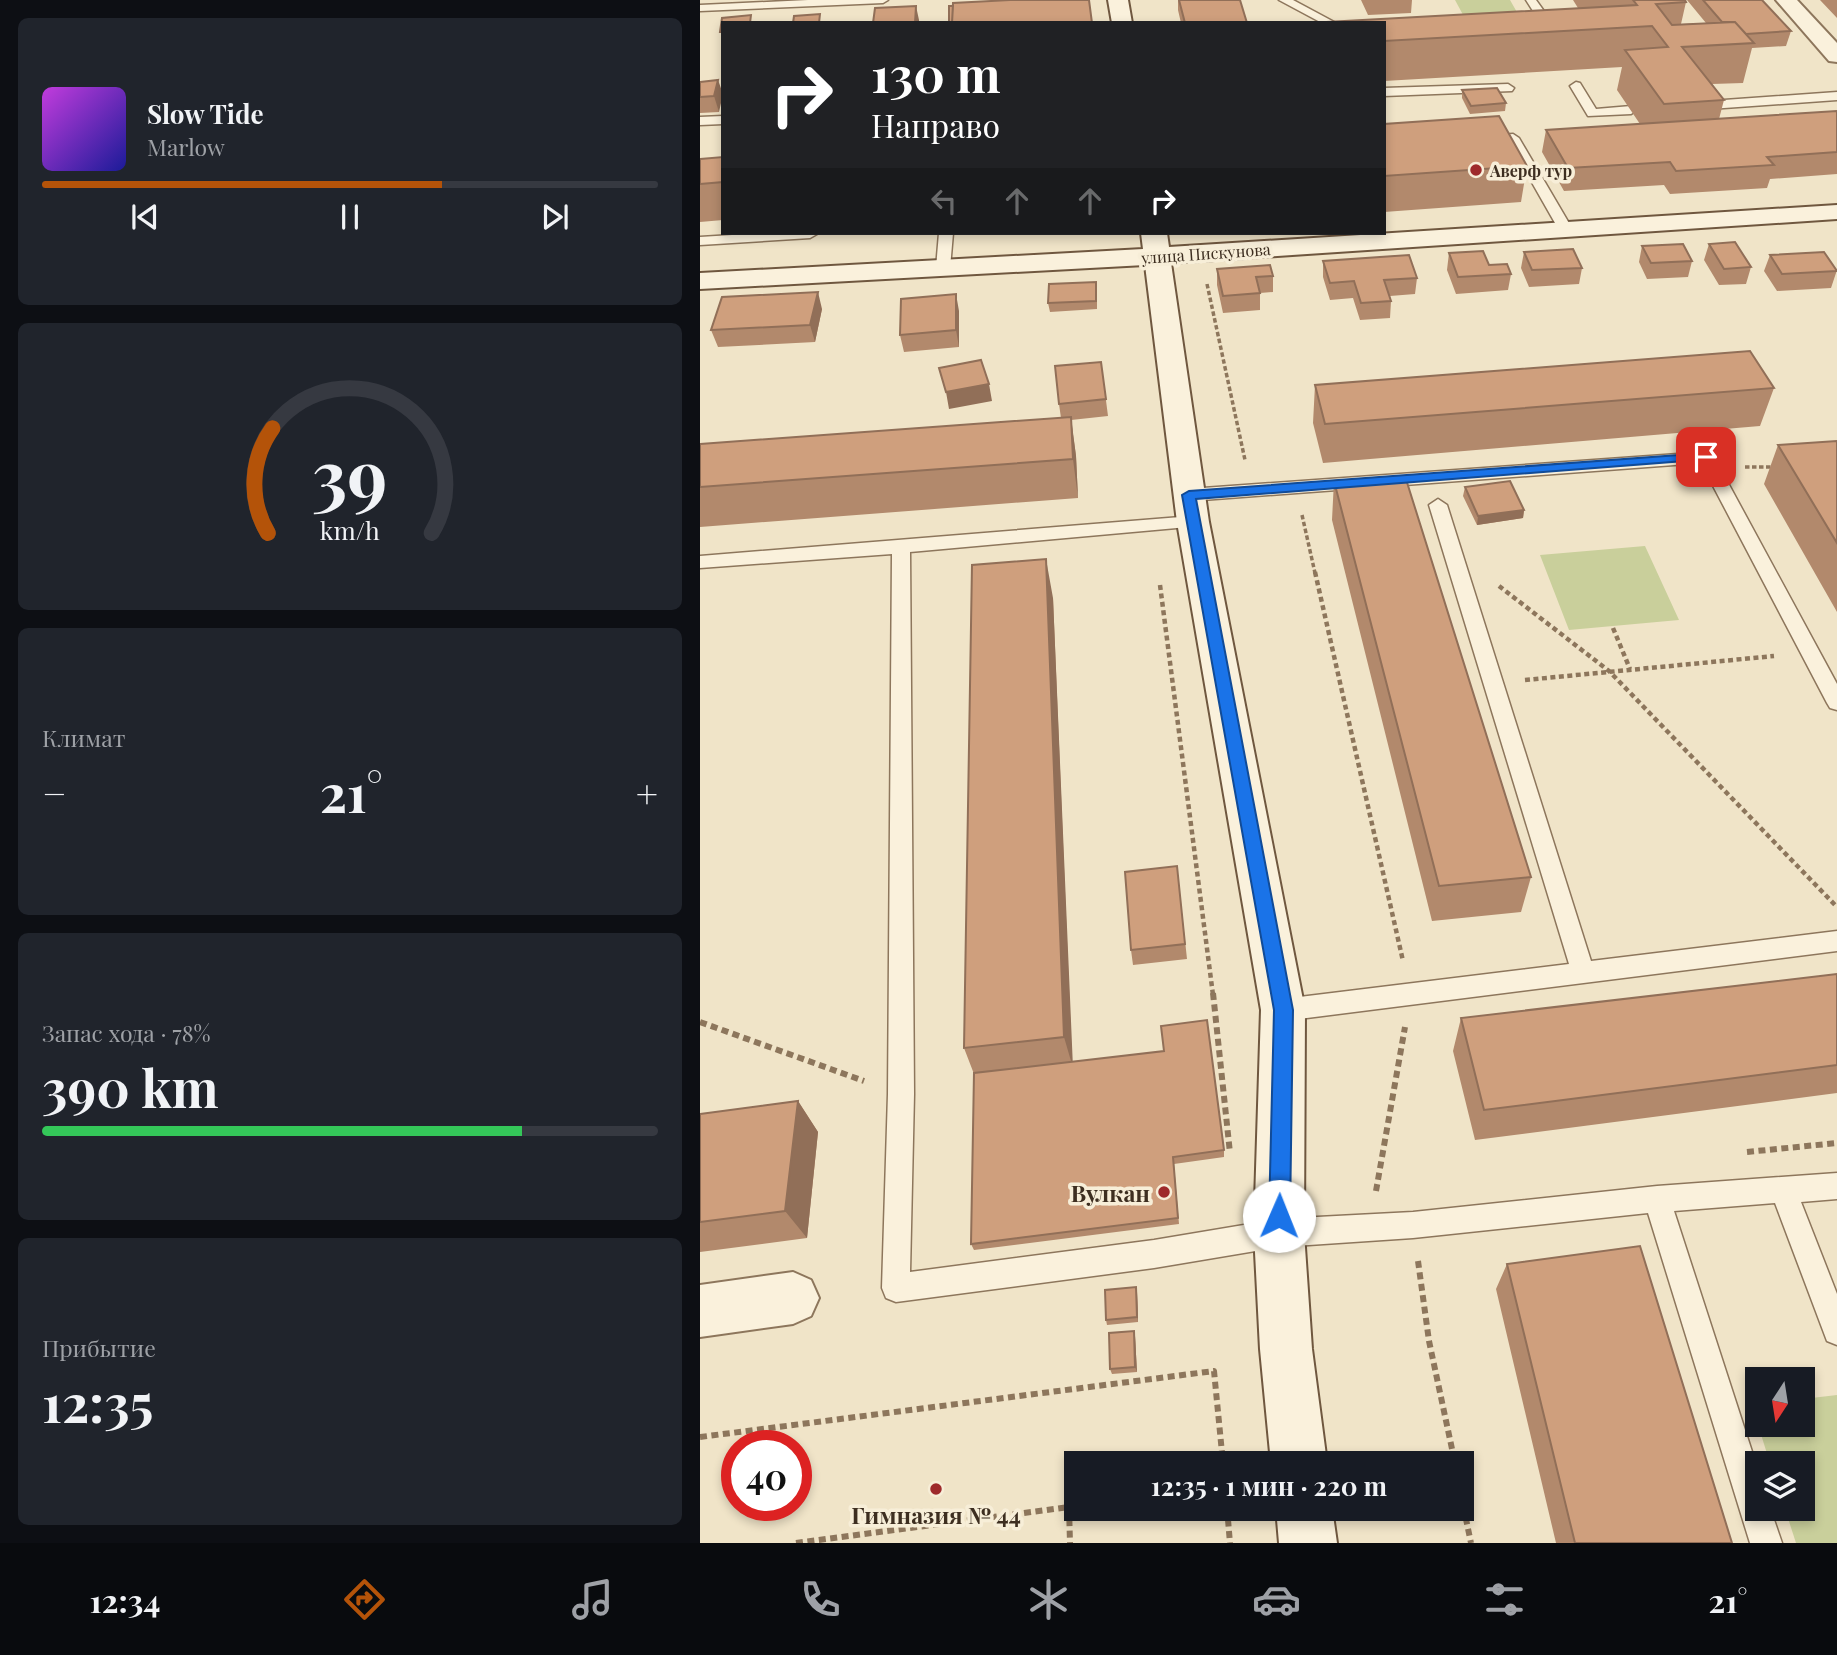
<!DOCTYPE html>
<html lang="ru">
<meta charset="utf-8">
<style>
:root{--surface:#171b24;--page:#20242c;--text:#f1f3f6;--muted:#9ea1a6;--line:#363941;--accent:#b45309}
body{margin:0;font-family:"Playfair Display",serif;background:var(--page);color:var(--text);height:100vh;display:flex;flex-direction:column;font-size:26px;white-space:nowrap}
*{box-sizing:border-box;margin:0}
p{font-size:23px;color:var(--muted)}
.icon{flex:none;width:38px;height:38px;fill:none;stroke:currentColor;stroke-width:2;stroke-linecap:round;stroke-linejoin:round}
.map{position:relative;flex:1;overflow:hidden}
.panel{display:flex;flex-direction:column;gap:18px;padding:18px;background:#0d0f14;width:700px}
.panel>*{flex:none}
.guide{position:absolute;left:21px;top:21px;width:665px;height:214px;border-radius:0px;box-shadow:0 4px 10px #0003;background:#202124;color:#fff;overflow:hidden}
.needle{width:46px;rotate:192deg}
.fabs{position:absolute;left:1045px;top:1367px;display:grid;gap:14px}
.fabs a{display:grid;place-items:center;width:70px;height:70px;border-radius:0px;background:var(--surface);box-shadow:0 4px 10px #0003;font-size:35px}
.speed{position:absolute;left:21px;top:1430px;display:flex;gap:14px;font-size:35px;font-weight:700;text-align:center}
.speed>*{display:grid;place-content:center;width:91px;height:91px;border-radius:50%;background:var(--surface);box-shadow:0 4px 10px #0003;line-height:1}
.speed .limit{border:10px solid #d22;background:#fff;color:#111}
.pin{position:absolute;display:grid;place-items:center;width:60px;height:60px;color:#fff;margin:-30px;border-radius:14px;box-shadow:0 4px 10px #0006}
.me{position:absolute;width:77px;margin:-38px;rotate:1deg;stroke-linejoin:round;filter:drop-shadow(0 0 5px #0008)}
.turn{display:flex;align-items:center;gap:24px;height:147px;padding:0 35px;font-size:32px}
.turn .icon{width:91px;height:91px;stroke-width:2.5}
.turn b{display:block;font-size:49px;line-height:60px}
.lanes{display:flex;align-items:center;height:66px;padding:0 35px;background:#0003;justify-content:center;gap:35px;direction:ltr}
.lanes .off{opacity:.35}
.big{font-size:52px;font-weight:700;line-height:1.1}
.panel .tile{flex:1;display:flex;flex-direction:column;justify-content:center;gap:10px;min-width:0;padding:0 24px;border-radius:10px;background:var(--page)}
.panel .dial{align-items:center;gap:0}
.dial svg{height:182px;overflow:visible;fill:none;stroke:var(--line);stroke-width:7;stroke-linecap:round;text-anchor:middle}
.dial text{fill:var(--text);stroke:none}
.song{display:flex;align-items:center;gap:21px}
.cover{width:84px;height:84px;border-radius:10px;background:linear-gradient(135deg,hsl(290 70% 55%),hsl(240 70% 35%))}
.played{height:7px;border-radius:4px;background:linear-gradient(90deg,var(--accent) 65%,var(--line) 65%)}
.keys{display:flex;justify-content:space-around;direction:ltr}
.heat{display:flex;justify-content:space-between;align-items:center;font-size:38px;direction:ltr}
.charge{height:10px;border-radius:5px;background:linear-gradient(90deg,#34c759 78%,var(--line) 0)}
.trip{position:absolute;left:364px;top:1451px;width:410px;height:70px;border-radius:0px;background:var(--surface);box-shadow:0 4px 10px #0003;font-weight:700;line-height:70px;text-align:center}
.tabs{display:flex;height:112px;justify-content:space-around;align-items:center;background:#090b0e;color:var(--muted)}
.tabs .icon{width:49px;height:49px}
.tabs .on{color:var(--accent)}
.tabs b{font-size:32px;color:var(--text)}
main{display:flex;flex:1;min-height:0}
.map>svg:first-child{display:block}
.green{fill:#c9cf9b}
.lines{fill:none;stroke-linecap:round;stroke-linejoin:round}
.lane-casing{stroke:#8d765c;stroke-width:3}
.street-casing{stroke:#8d765c;stroke-width:4}
.secondary-casing{stroke:#6f573f;stroke-width:4}
.path-far2{stroke:#8d765c;stroke-width:3.5;stroke-dasharray:4.5 2.5;stroke-linecap:butt}
.path-far1{stroke:#8d765c;stroke-width:4.5;stroke-dasharray:5 3.5;stroke-linecap:butt}
.path{stroke:#8d765c;stroke-width:6;stroke-dasharray:7 4.5;stroke-linecap:butt}
.lane{fill:#faf1dc;fill-rule:evenodd}
.street{fill:#faf1dc;fill-rule:evenodd}
.secondary{fill:#faf1dc;fill-rule:evenodd}
.wall{fill:#b2896c}
.shaded-wall{fill:#916f58}
.building{fill:#cf9f7d;stroke:#916f58;stroke-width:2}
.route{fill:#1a73e8;stroke:#114b97;stroke-width:2}
.poi-dot{fill:#9e2a2b;stroke:#f7eed8;stroke-width:2.5}
.labels{text-anchor:middle;dominant-baseline:central;stroke-width:7;stroke-linejoin:round;paint-order:stroke}
.far-poi-label{font-size:16px;font-weight:bold;fill:#3d2e20;stroke:#f7eed8;text-anchor:start}
.far-street-label{font-size:16px;fill:#3d2e20;stroke:#f7eed8}
.near-poi-label{font-size:23px;font-weight:bold;fill:#3d2e20;stroke:#f7eed8;text-anchor:end}
</style>
<main>
<section class="panel">
<div class="tile">
<div class="song"><i class="cover"></i><div><b>Slow Tide</b><p>Marlow</p></div></div>
<div class="played"></div>
<div class="keys"><svg class="icon" aria-label="previous" viewBox="0 0 24 24"><path d="M18 5L8 12l10 7zM5 5v14"/></svg><svg class="icon" aria-label="pause" viewBox="0 0 24 24"><path d="M8 5v14M16 5v14"/></svg><svg class="icon" aria-label="next" viewBox="0 0 24 24"><path d="M6 5l10 7-10 7zM19 5v14"/></svg></div>
</div>
<div class="tile dial"><svg viewBox="0 0 100 80">
<path d="M14 69A42 42 0 1 1 86 69"/>
<path d="M14 69A42 42 0 0 1 16 23" stroke="#b45309"/>
<text x="50" y="56" font-size="32" font-weight="700">39</text>
<text x="50" y="72" font-size="11">km/h</text>
</svg></div>
<div class="tile"><p>Климат</p>
<div class="heat"><a>−</a><b class="big">21°</b><a>+</a></div>
</div>
<div class="tile"><p>Запас хода · 78%</p><b class="big">390 km</b><div class="charge"></div></div>
<div class="tile"><p>Прибытие</p><b class="big">12:35</b></div>
</section>
<div class="map">
<svg width="1137" height="1543" viewBox="0 0 1137 1543">
<rect width="100%" height="100%" fill="#f0e4c8"/>
<path class="green" d="M755,0H810L822,21L768,24Z
M945,546L979,620L869,630L840,555Z
M1137,1395V1543H1096L1085,1509L1102,1508V1463H1070L1058,1425L1102,1424L1103,1399Z"/>
<g class="lines">
<defs>
<path id="lane" d="M108,0H188L183,3L0,11V5Z
M579,0H593L636,23H622Z
M826,0H836L854,25L852,27H833V23L840,22Z
M876,82L880,83L896,109L931,106L937,110L931,114L888,116L870,86Z
M808,84L814,88L812,91L684,96V88Z
M1137,92V100L996,110L990,106L996,102Z
M23,116V124L0,125V117Z
M813,134L819,138L873,230L871,233L866,234L859,230L809,142L785,144L779,140L785,136Z
M64,233L117,234L110,238L0,245V237Z
M239,233H253L250,268L243,272L236,268Z
M1006,452L1014,457L1137,684V710L1130,708L1127,703L1001,463L489,501L480,495L489,489Z
M738,499L747,505L891,961L1137,931V951L583,1021L574,1018L571,1010L574,1002L583,999L869,964L729,505Z
M493,516L502,522L499,526L210,552L214,1094L210,1272L454,1240L579,1219L713,1212L957,1186L1137,1173V1199L1101,1202L1137,1294V1345L1127,1341L1075,1203L974,1211L1057,1467V1508H1070L1082,1543H1050L948,1213L713,1238L579,1247L454,1268L196,1302L186,1298L182,1288L188,1094L192,554L0,568V556Z"/>
<path id="street" d="M1076,0H1097L1137,43V62L1129,61Z
M93,1272L111,1280L119,1298L111,1316L93,1324L0,1337V1285Z"/>
<path id="secondary" d="M408,0H428L432,23H412Z
M1137,205V219L471,263L509,522L605,1010L604,1233L612,1349L627,1463H571L560,1349L554,1233L561,1010L477,522L445,265L0,289V273L443,249L441,233H467L469,247Z
M576,1508H632L637,1543H579Z"/>
</defs>
<use href="#lane" class="lane-casing"/>
<use href="#street" class="street-casing"/>
<use href="#secondary" class="secondary-casing"/>
<path class="path-far2" d="M507,284L545,460
M1045,467H1074
M602,515L615,573"/>
<path class="path-far1" d="M615,572L703,961
M460,585L513,995
M799,586L909,671L1137,907
M913,628L930,669
M825,680L1074,656"/>
<path class="path" d="M513,993L530,1153
M0,1022L164,1081
M1047,1152L1137,1143
M676,1191L705,1027
M718,1261L729,1341L755,1463
M0,1437L514,1371L523,1463
M761,1495L771,1543
M527,1508L530,1543
M96,1543L369,1507L370,1543"/>
<use href="#lane" class="lane"/>
<use href="#street" class="street"/>
<use href="#secondary" class="secondary"/>
</g>
<path class="wall" d="M478,0H540L547,23H481L478,10Z
M661,0H712L711,13L668,15Z
M873,0H985L986,2L981,24L1006,23L987,0H1062L1091,31L1086,46L1052,48L1043,83L1012,84L1024,100L1019,119L1137,111V174L1070,179L1067,188L970,194L964,185L864,191L842,152L846,130L940,124L917,90L922,67L684,81V23L878,8Z
M1120,0H1137V18Z
M18,80L19,112L0,113V82Z
M762,90L806,103L805,111L770,114L762,98Z
M684,124L827,166L821,202L684,212Z
M23,157V220L0,222V159Z
M1009,244L1051,267L1046,284L1019,285L1004,260Z
M942,246L992,261L988,277L947,279L939,262Z
M824,252L882,268L879,284L829,287L821,268Z
M749,253L811,274L808,290L756,294L747,270Z
M1070,255L1137,270L1131,288L1077,291L1064,271Z
M623,261L717,278L715,294L690,296L691,301L690,318L660,320L653,298L630,300L623,277Z
M517,269L573,276V292L560,293V310L523,313L517,285Z
M397,290V309L350,312L348,303Z
M122,309L115,342L18,347L11,330Z
M259,311V347L204,352L200,335Z
M401,362L408,416L371,420L376,456L378,498L0,527V444L361,418L359,404Z
M615,385L1074,388L1060,426L623,463L613,423Z
M1137,441V612L1064,484L1078,445Z
M634,481L831,877L821,912L732,921L632,520Z
M765,487L824,510L823,518L777,525L763,496Z
M353,598L372,1062L524,1150V1157L474,1164L479,1224L274,1250L271,1244L274,1074L264,1048Z
M477,866L487,959L433,965L431,950Z
M1137,974V1093L775,1140L753,1051L761,1018Z
M98,1101L118,1132L107,1238L0,1252V1114Z
M807,1264L1032,1543H856L796,1289Z
M437,1292L438,1322L407,1325L406,1320Z
M435,1336L437,1372L412,1374L410,1369Z"/>
<path class="shaded-wall" d="M216,6L219,20V23H215Z
M18,80L23,94L19,112L14,96Z
M118,292L122,309L115,342L110,325Z
M256,294L259,311V347L256,330Z
M289,384L292,401L249,409L246,392Z
M371,417L376,456L378,498L373,459Z
M824,510L823,518L777,525L778,516Z
M346,559L353,598L373,1068L364,1037Z
M98,1101L118,1132L107,1238L85,1211Z
M436,1287L437,1292L438,1322L437,1317Z
M434,1331L435,1336L437,1372L435,1367Z"/>
<path class="building" d="M310,0H389L392,23H252L253,3Z
M479,0H540L547,23H485Z
M933,0H985L986,2L956,4L972,25L1035,22L1054,43L982,47L1024,100L964,104L925,50L968,47L952,26L684,41V23H608L937,5Z
M1003,0H1062L1091,31L1046,34L1035,22H1022Z
M216,6L215,23H173L175,8Z
M249,6H253L252,23H249Z
M120,14L119,23H93L94,16Z
M51,15L50,23H23V32H20L22,18Z
M18,80L14,96L0,97V82Z
M797,88L806,103L771,106L762,90Z
M1137,111V152L1067,157L1074,165L976,171L970,162L868,168L846,130Z
M799,116L827,166L684,176V124Z
M23,157V182L0,184V159Z
M1035,242L1051,267L1024,269L1009,244Z
M983,244L992,261L951,263L942,246Z
M873,249L882,268L832,270L824,252Z
M783,251L789,265L807,264L811,274L758,277L749,253Z
M1124,252L1137,271L1082,274L1070,255Z
M709,255L717,278L684,280L691,301L661,303L654,281L630,283L623,261Z
M570,265L573,276L556,277L560,293L523,296L517,269Z
M396,282V301L348,303L349,284Z
M118,292L110,325L11,330L22,297Z
M256,294V330L200,335L201,299Z
M1050,351L1074,388L625,424L615,385Z
M281,360L289,384L246,392L239,368Z
M401,362L406,399L359,404L355,366Z
M371,417L373,459L0,487V444Z
M1137,441V543L1078,445Z
M705,476L831,877L739,886L634,481Z
M810,481L824,510L778,516L765,487Z
M346,559L364,1037L264,1048L272,565Z
M477,866L485,944L431,950L425,872Z
M1137,974V1065L784,1110L761,1018Z
M507,1020L524,1150L473,1157L478,1218L271,1244L274,1073L464,1051L461,1026Z
M98,1101L85,1211L0,1222V1114Z
M940,1246L1032,1543H875L807,1264Z
M436,1287L437,1317L406,1320L405,1290Z
M434,1331L435,1367L410,1369L409,1333Z"/>
<path class="route" d="M1006,453L1010,454V459L496,499L593,1010L590,1216L587,1224L579,1227L572,1224L569,1216L574,1010L482,495L489,491Z"/>
<g class="poi-dot">
<circle cx="776" cy="170" r="7"/>
<circle cx="464" cy="1192" r="7"/>
<circle cx="236" cy="1489" r="7"/>
</g>
<g class="labels">
<g class="far-poi-label">
<text x="790" y="170">Аверф тур</text>
</g>
<g class="far-street-label">
<text transform="translate(506 253) rotate(-4)">улица Пискунова</text>
</g>
<g class="near-poi-label">
<text x="450" y="1192">Вулкан</text>
<text x="236" y="1514" text-anchor="middle">Гимназия № 44</text>
</g>
</g>
</svg>
<div class="fabs">
<a><svg class="needle" viewBox="-14 -14 28 28"><path d="M0-13l5 13h-10z" fill="#e53935"/><path d="M0 13l5-13h-10z" fill="#9ea1a6"/></svg></a>
<a><svg class="icon" aria-label="layers" viewBox="0 0 24 24"><path d="M12 4l9 5-9 5-9-5zM3 14l9 5 9-5"/></svg></a>
</div>
<div class="speed"><div class="limit">40</div></div>
<div class="pin" style="left:1006px;top:457px;background:#d93025"><svg class="icon" aria-label="arrive" viewBox="0 0 24 24"><path d="M6 21V4h12l-3 4 3 4H6"/></svg></div>
<svg class="me" style="left:579px;top:1216px" viewBox="-20 -20 40 40"><circle r="19" fill="#fff"/><path d="M0-13L10 11 0 6-10 11z" fill="#1a73e8"/></svg>
<div class="trip">12:35 · 1 мин · 220 m</div>
<div class="guide">
<div class="turn"><svg class="icon" aria-label="right" viewBox="0 0 24 24"><path d="M7 20v-9h11M14 6l5 5-5 5"/></svg><div><b>130 m</b>Направо</div></div>
<div class="lanes"><svg class="icon off" aria-label="left" viewBox="0 0 24 24"><path d="M17 20v-9H6M10 6l-5 5 5 5"/></svg><svg class="icon off" aria-label="ahead" viewBox="0 0 24 24"><path d="M12 20V5M6 11l6-6 6 6"/></svg><svg class="icon off" aria-label="ahead" viewBox="0 0 24 24"><path d="M12 20V5M6 11l6-6 6 6"/></svg><svg class="icon" aria-label="right" viewBox="0 0 24 24"><path d="M7 20v-9h11M14 6l5 5-5 5"/></svg></div>
</div>
</div>
</main>
<nav class="tabs">
<b>12:34</b>
<svg class="icon on" aria-label="directions" viewBox="0 0 24 24"><path d="M12 3l9 9-9 9-9-9zM9 14v-3h6M13 9l2 2-2 2"/></svg>
<svg class="icon" aria-label="music" viewBox="0 0 24 24"><path d="M9 18V5l10-2v13"/><circle cx="6" cy="18" r="3"/><circle cx="16" cy="16" r="3"/></svg>
<svg class="icon" aria-label="phone" viewBox="0 0 24 24"><path d="M5 4h4l2 5-3 2q2 4 5 5l2-3 5 2v4C11 20 4 13 5 4z"/></svg>
<svg class="icon" aria-label="climate" viewBox="0 0 24 24"><path d="M12 3v18M4 7l16 10M4 17L20 7"/></svg>
<svg class="icon" aria-label="car" viewBox="0 0 24 24"><path d="M5 17H2v-5l4-1 3-4h7l3 4 3 1v5h-3M9 17h6M6 11h13"/><circle cx="7" cy="17" r="2"/><circle cx="17" cy="17" r="2"/></svg>
<svg class="icon" aria-label="filters" viewBox="0 0 24 24"><path d="M4 7h16M4 17h16"/><circle cx="9" cy="7" r="2"/><circle cx="15" cy="17" r="2"/></svg>
<b>21°</b>
</nav>
